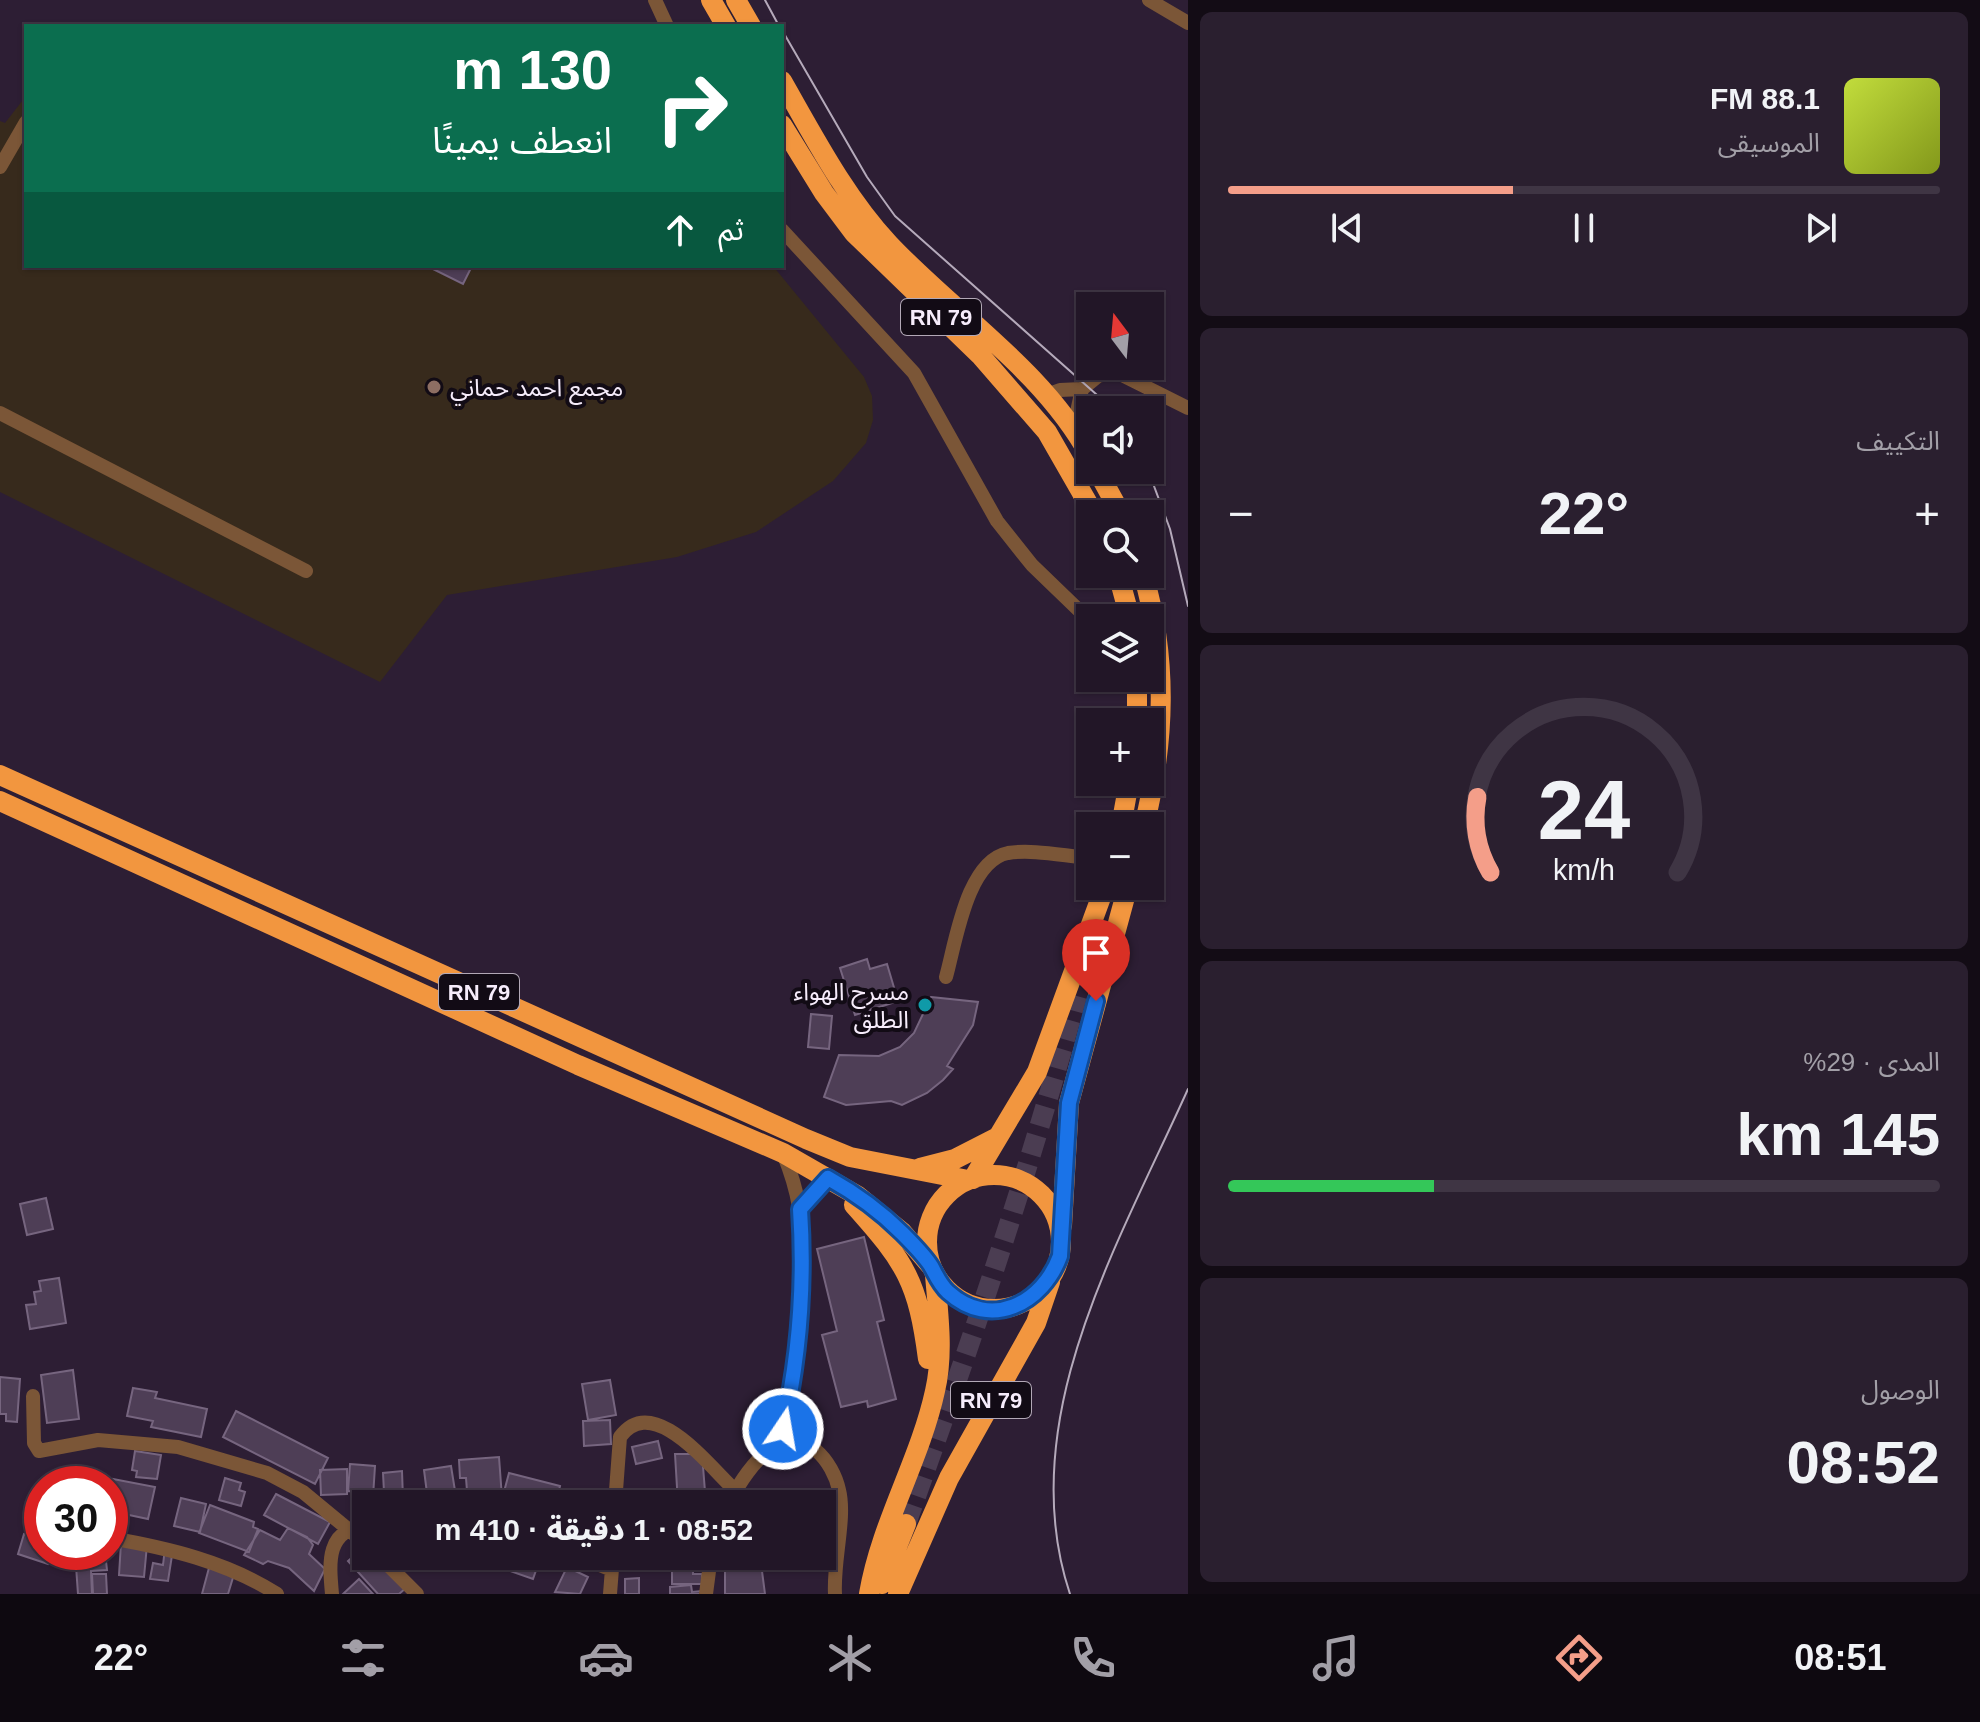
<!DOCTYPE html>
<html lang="ar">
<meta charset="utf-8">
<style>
:root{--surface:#221627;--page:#2a1f2f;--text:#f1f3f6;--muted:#a29fa7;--line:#3f3544;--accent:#f49e89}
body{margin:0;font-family:Arial,"Noto Sans Arabic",sans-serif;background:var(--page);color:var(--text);direction:rtl;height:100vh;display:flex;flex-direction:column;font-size:30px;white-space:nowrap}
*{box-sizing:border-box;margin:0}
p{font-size:26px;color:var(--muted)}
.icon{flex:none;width:44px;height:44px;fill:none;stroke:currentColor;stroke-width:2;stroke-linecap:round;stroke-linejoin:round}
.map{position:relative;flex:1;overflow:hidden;direction:ltr}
.panel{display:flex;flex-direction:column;gap:12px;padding:12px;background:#130c15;width:792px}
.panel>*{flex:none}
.banner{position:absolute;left:24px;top:24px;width:760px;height:244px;border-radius:0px;box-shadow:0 2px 6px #0004,0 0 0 2px var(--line);direction:rtl;background:#0b6e4f;color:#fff;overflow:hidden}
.needle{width:52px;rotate:344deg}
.buttons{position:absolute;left:1076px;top:292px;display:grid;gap:16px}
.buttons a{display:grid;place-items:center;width:88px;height:88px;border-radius:0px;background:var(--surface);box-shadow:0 2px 6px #0004,0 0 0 2px var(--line);font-size:40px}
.speed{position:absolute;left:24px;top:1466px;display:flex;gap:16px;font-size:40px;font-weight:700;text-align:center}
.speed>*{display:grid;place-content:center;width:104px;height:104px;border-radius:50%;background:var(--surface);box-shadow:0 2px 6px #0004,0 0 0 2px var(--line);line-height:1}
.speed .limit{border:12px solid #d22;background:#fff;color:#111}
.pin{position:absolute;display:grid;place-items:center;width:68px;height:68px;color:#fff;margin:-82px -34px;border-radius:50% 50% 50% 0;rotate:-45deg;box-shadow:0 0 8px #0007}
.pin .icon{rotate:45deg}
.me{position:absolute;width:88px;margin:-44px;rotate:12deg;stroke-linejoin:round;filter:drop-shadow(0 0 6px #0008)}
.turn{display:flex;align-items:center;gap:28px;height:168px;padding:0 40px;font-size:36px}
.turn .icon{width:104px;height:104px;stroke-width:2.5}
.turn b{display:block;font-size:56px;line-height:68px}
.then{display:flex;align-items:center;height:76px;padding:0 40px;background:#0003;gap:16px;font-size:30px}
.big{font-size:60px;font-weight:800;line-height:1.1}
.panel .card{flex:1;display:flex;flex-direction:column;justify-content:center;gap:12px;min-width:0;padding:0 28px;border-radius:12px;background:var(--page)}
.panel .dial{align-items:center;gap:0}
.dial svg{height:208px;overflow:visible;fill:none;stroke:var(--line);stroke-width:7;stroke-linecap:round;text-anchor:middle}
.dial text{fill:var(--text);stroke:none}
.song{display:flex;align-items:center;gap:24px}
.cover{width:96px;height:96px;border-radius:12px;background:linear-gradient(135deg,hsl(70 70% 55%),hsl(70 70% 35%))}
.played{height:8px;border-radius:4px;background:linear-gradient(90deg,var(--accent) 40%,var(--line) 40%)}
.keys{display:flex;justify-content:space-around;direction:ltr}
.heat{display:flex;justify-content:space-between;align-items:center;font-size:44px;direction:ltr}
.charge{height:12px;border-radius:6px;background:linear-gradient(90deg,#34c759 29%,var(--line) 0)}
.trip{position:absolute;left:352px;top:1490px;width:484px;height:80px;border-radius:0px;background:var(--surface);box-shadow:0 2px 6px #0004,0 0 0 2px var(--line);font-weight:800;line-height:80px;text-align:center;direction:rtl}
.dock{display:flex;height:128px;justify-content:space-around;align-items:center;background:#0e0910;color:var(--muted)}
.dock .icon{width:56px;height:56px}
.dock .selected{color:var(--accent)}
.dock b{font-size:36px;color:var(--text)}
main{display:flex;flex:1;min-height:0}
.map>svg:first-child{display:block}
.education{fill:#372a1c}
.building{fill:#4e3e56;stroke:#76657f;stroke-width:2}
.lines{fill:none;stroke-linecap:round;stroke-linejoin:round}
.highway-tunnel{stroke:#4b3d52;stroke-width:20;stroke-dasharray:20 10;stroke-linecap:butt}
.minor{stroke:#7b5637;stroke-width:14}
.highway{stroke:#f2963f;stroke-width:20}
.tram{stroke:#b5aabb;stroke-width:2}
.route-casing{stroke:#114b97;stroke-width:20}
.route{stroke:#1a73e8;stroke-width:14}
.education-dot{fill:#8d6e63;stroke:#120b15;stroke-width:3}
.culture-dot{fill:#0f9aa8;stroke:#120b15;stroke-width:3}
.labels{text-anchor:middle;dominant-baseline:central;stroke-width:8;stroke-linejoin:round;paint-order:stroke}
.shield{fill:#120b15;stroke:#b2a8b6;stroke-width:2}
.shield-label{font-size:22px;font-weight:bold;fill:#f6ecfb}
.poi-label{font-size:24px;fill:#f6ecfb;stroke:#120b15;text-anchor:start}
</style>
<main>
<section class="panel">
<div class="card">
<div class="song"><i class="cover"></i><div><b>88.1 FM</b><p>الموسيقى</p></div></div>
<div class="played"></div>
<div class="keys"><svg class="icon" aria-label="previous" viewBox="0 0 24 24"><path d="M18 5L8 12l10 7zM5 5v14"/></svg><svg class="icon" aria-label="pause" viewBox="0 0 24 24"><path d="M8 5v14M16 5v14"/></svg><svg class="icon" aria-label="next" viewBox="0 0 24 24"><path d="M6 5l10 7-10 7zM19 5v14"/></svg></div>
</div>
<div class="card"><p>التكييف</p>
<div class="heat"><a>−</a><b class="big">22°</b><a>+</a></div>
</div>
<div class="card dial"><svg viewBox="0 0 100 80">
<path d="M14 69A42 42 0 1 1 86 69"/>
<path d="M14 69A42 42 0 0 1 9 40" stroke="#f49e89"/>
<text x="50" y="56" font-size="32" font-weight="700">24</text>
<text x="50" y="72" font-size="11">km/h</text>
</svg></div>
<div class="card"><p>المدى · 29%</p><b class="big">145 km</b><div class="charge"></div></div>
<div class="card"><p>الوصول</p><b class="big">08:52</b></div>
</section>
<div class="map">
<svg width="1188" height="1594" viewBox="0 0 1188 1594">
<rect width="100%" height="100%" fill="#2d1e34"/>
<path class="education" d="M26,96V266H773L864,377L872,396L873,420L866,443L833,481L756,532L677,557L447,595L380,682L0,492V121L5,123Z"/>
<path class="building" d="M427,266H472L463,284Z
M867,959L870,969L887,964L898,1001L855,1015L840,968Z
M931,997L978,1002L973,1025L947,1066L953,1069L943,1080L927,1093L902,1105L891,1101L846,1105L824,1097L839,1055L879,1056L900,1047L914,1033Z
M811,1014L832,1016L829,1049L808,1047Z
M46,1198L53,1229L27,1235L20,1204Z
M864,1237L884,1320L877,1322L896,1399L868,1407L867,1401L841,1407L822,1335L837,1331L817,1249Z
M59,1278L66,1323L30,1329L26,1305L36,1304L34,1292L41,1291L39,1281Z
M73,1370L79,1419L47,1423L41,1375Z
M0,1377L20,1379L17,1422L6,1421V1414H0Z
M610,1380L616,1415L588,1420L582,1384Z
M133,1388L157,1392L155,1398L207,1409L201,1437L151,1427L153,1421L127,1416Z
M236,1411L328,1458L315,1484L223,1437Z
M610,1420L611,1444L584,1446L583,1421Z
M658,1441L662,1458L636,1464L632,1447Z
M135,1451L161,1455L157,1479L136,1477L137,1471L132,1470Z
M675,1454H702L706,1504H678Z
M499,1457L502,1498L468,1504L466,1478H460L459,1460Z
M350,1464L375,1466L373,1497H364V1492L348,1491Z
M451,1466L456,1497L428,1501L424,1470Z
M347,1469V1494L321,1495L320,1470Z
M402,1471L403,1499H394L393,1491L384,1492L383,1473Z
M509,1473L560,1486L557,1499L575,1504L501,1503Z
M225,1478L241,1483L239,1490L245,1492L241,1506L219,1500Z
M113,1479L155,1487L148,1519L110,1511Z
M276,1494L330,1522L318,1544L264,1515Z
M181,1498L206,1504L200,1532L174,1526Z
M210,1505L254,1522L253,1527L258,1529L249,1552L199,1533Z
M288,1528L307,1537L313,1545L309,1554L325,1569L314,1591L289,1568L268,1561L263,1564L244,1555L260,1530L280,1540Z
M24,1534L42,1540V1552H52L48,1564L18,1554Z
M121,1543L147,1545L144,1577L119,1575Z
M366,1545V1556H378L406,1588L399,1594H378L348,1561Z
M165,1548L173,1549L168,1581L150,1579L153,1563L163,1565Z
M75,1552H105L107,1570L91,1571L92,1594H78Z
M489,1556H511L509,1570L487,1567Z
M516,1556H541L533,1579L510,1571Z
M630,1556H658L659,1569L631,1570Z
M672,1556H701V1565H693V1574H702V1584H672Z
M725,1556H760L765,1594H725Z
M210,1564L235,1571L228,1594H202Z
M567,1567L588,1577L580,1594L555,1592Z
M92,1574H106L107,1594H93Z
M639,1578V1594H625V1579Z
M359,1579L373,1594H343Z
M691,1585L692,1592L701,1591V1594H670V1587Z"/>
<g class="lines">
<path class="highway-tunnel" d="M906,1524C969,1350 1028,1175 1077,996"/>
<path class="minor" d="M655,0L667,26
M1149,0L1188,23
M0,167L26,122
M782,230L914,373L997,521L1032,565L1090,621
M1046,395L1060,390L1082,389L1098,376L1116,372L1188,408
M0,413L306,571
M1073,430L1082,389
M946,977C956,941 967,861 1008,853C1033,849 1064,856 1090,858
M800,1209L828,1178
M33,1396L34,1443L39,1451L98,1440L178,1447L267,1473L303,1492L366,1544
M775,1446C800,1395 810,1263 799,1207C796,1188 790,1170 783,1153
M615,1504L620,1437C654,1391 711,1469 736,1491
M728,1504C739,1484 754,1459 774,1447C806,1427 833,1462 839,1490C846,1518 833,1561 835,1594
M110,1538C168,1548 227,1562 277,1594
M379,1556L417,1594
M578,1556L612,1570
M332,1594C329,1561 326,1531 366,1524
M610,1594L613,1556
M706,1594L711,1556"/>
<path class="highway" d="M711,0L726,26
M736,0L751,26
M782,81C814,137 845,197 889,244C955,314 1043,370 1090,456
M782,125L824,193L854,233L980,355L1047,432L1094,514
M1097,470L1121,514
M1118,574L1130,618
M1143,574C1168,659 1165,741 1144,826
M1137,722V678
M0,775L806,1139L850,1157L968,1180
M0,801L578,1065L783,1153L858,1196L902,1232L930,1265
M1121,826L1129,782
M920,1168L955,1159L998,1137
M927 1242a67 67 0 1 1 134 0a67 67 0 1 1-134 0Z
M973,1179L1037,1072L1104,889
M854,1205C906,1263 918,1282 928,1359
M1062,1226L1069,1103L1128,886
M882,1584L906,1524
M869,1594C881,1523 920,1460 935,1391C944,1353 938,1312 935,1275
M898,1594L949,1478L1036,1323L1050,1282"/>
<path class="tram" d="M765,0L779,26
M782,30L867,177L895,216L1114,410
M1150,454L1164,480
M1148,470L1170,529L1188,606
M1070,1594C1012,1421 1119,1243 1188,1089"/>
</g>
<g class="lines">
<defs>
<path id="route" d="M783,1429C799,1358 805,1283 800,1209L828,1178C855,1193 880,1211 902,1233C912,1243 924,1255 931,1266C936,1275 940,1285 948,1292C991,1331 1043,1303 1060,1256L1069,1103L1096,1001"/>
</defs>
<use href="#route" class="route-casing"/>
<use href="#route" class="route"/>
</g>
<circle class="education-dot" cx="434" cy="387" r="8"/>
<circle class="culture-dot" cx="925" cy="1005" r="8"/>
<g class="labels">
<g class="shield">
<rect x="901" y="299" width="80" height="36" rx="6"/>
<rect x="439" y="974" width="80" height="36" rx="6"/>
<rect x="951" y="1382" width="80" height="36" rx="6"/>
</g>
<g class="shield-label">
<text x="941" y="317">RN 79</text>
<text x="479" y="992">RN 79</text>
<text x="991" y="1400">RN 79</text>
</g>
<g class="poi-label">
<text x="450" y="387">مجمع احمد حماني</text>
<text x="909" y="991" text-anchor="end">مسرح الهواء<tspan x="909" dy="28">الطلق</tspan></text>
</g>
</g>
</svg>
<div class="buttons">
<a><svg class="needle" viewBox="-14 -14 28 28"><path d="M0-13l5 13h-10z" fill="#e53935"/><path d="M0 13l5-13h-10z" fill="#a29fa7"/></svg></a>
<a><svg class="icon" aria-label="sound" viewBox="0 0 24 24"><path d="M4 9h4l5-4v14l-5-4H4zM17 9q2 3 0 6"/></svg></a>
<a><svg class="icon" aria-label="search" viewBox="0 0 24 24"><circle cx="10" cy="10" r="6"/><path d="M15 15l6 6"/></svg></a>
<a><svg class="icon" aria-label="layers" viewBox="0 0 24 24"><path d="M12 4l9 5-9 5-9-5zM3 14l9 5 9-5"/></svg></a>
<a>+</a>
<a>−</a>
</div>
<div class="speed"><div class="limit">30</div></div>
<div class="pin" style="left:1096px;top:1001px;background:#d93025"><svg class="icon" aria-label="arrive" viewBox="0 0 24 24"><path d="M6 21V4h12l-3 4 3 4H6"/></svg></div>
<svg class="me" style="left:783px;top:1429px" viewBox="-20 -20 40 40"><circle r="17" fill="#1a73e8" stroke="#fff" stroke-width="3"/><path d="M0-11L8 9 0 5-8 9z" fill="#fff"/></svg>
<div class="trip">08:52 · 1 دقيقة · 410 m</div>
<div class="banner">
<div class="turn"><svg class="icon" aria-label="right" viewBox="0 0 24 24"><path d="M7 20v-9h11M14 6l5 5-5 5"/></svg><div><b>130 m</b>انعطف يمينًا</div></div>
<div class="then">ثم<svg class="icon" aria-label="ahead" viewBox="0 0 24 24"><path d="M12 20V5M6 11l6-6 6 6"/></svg></div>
</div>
</div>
</main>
<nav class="dock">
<b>08:51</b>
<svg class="icon selected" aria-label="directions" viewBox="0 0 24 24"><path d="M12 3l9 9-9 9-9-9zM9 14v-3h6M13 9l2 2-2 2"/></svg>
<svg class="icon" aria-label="music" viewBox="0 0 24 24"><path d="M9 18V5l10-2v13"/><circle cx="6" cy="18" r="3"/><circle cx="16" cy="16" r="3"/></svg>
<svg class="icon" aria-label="phone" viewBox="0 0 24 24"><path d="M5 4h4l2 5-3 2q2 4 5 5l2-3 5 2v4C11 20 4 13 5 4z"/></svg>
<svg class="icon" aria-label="climate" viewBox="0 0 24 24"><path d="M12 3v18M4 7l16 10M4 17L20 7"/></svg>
<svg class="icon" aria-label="car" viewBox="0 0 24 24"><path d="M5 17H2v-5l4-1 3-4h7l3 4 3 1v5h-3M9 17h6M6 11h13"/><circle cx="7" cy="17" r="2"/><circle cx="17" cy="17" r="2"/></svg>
<svg class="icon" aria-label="filters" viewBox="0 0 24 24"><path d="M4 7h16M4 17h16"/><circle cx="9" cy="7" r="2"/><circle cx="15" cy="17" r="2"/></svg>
<b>22°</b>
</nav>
